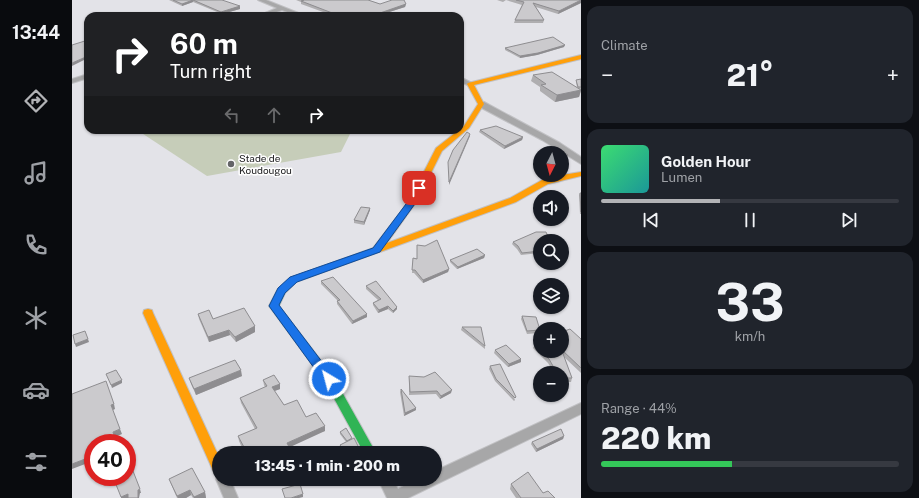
<!DOCTYPE html>
<meta charset="utf-8">
<style>
:root{--surface:#171b24;--page:#20242c;--text:#f1f3f6;--muted:#9ea1a6;--line:#363941;--accent:#b2b3b6}
body{margin:0;font-family:"Public Sans",sans-serif;background:var(--page);color:var(--text);height:100vh;display:flex;flex-direction:column;font-size:15px;white-space:nowrap}
*{box-sizing:border-box;margin:0}
p{font-size:13px;color:var(--muted)}
.icon{flex:none;width:22px;height:22px;fill:none;stroke:currentColor;stroke-width:2;stroke-linecap:round;stroke-linejoin:round}
.map{position:relative;flex:1;overflow:hidden}
.sheet{display:flex;flex-direction:column;gap:6px;padding:6px;background:#0d0f14;width:338px}
.sheet>*{flex:none}
.hud{position:absolute;left:12px;top:12px;width:380px;height:122px;border-radius:12px;box-shadow:0 1px 3px #0004;background:#202124;color:#fff;overflow:hidden}
.needle{width:26px;rotate:186deg}
.tools{position:absolute;left:461px;top:146px;display:grid;gap:8px}
.tools a{display:grid;place-items:center;width:36px;height:36px;border-radius:50%;background:var(--surface);box-shadow:0 1px 3px #0004;font-size:20px}
.speed{position:absolute;left:12px;top:434px;display:flex;gap:8px;font-size:20px;font-weight:700;text-align:center}
.speed>*{display:grid;place-content:center;width:52px;height:52px;border-radius:50%;background:var(--surface);box-shadow:0 1px 3px #0004;line-height:1}
.speed .limit{border:6px solid #d22;background:#fff;color:#111}
.pin{position:absolute;display:grid;place-items:center;width:34px;height:34px;color:#fff;margin:-17px;border-radius:8px;box-shadow:0 2px 6px #0006}
.me{position:absolute;width:44px;margin:-22px;rotate:323deg;stroke-linejoin:round;filter:drop-shadow(0 0 3px #0008)}
.turn{display:flex;align-items:center;gap:14px;height:84px;padding:0 20px;font-size:18px}
.turn .icon{width:52px;height:52px;stroke-width:2.5}
.turn b{display:block;font-size:28px;line-height:34px}
.lanes{display:flex;align-items:center;height:38px;padding:0 20px;background:#0003;justify-content:center;gap:20px;direction:ltr}
.lanes .off{opacity:.35}
.big{font-size:30px;font-weight:800;line-height:1.1}
.sheet .widget{flex:1;display:flex;flex-direction:column;justify-content:center;gap:6px;min-width:0;padding:0 14px;border-radius:12px;background:var(--page)}
.sheet .dial{align-items:center;gap:0}
.dial b{font-size:52px;line-height:1}
.song{display:flex;align-items:center;gap:12px}
.cover{width:48px;height:48px;border-radius:6px;background:linear-gradient(135deg,hsl(140 70% 55%),hsl(180 70% 35%))}
.played{height:4px;border-radius:2px;background:linear-gradient(90deg,var(--accent) 40%,var(--line) 40%)}
.keys{display:flex;justify-content:space-around;direction:ltr}
.heat{display:flex;justify-content:space-between;align-items:center;font-size:22px;direction:ltr}
.charge{height:6px;border-radius:3px;background:linear-gradient(90deg,#34c759 44%,var(--line) 0)}
.trip{position:absolute;left:140px;top:446px;width:230px;height:40px;border-radius:20px;background:var(--surface);box-shadow:0 1px 3px #0004;font-weight:800;line-height:40px;text-align:center}
main{display:flex;flex:1;min-height:0}
.dock{display:flex;flex-direction:column;width:72px;justify-content:space-around;align-items:center;background:#090b0e;color:var(--muted)}
.dock .icon{width:28px;height:28px}
.dock .on{color:var(--accent)}
.dock b{font-size:18px;color:var(--text)}
.map>svg:first-child{display:block}
.green{fill:#c6cdb9}
.lines{fill:none;stroke-linecap:round;stroke-linejoin:round}
.street-casing{stroke:#c1c1c4;stroke-width:2}
.fast-casing{stroke:#c1c1c4;stroke-width:2}
.slow-casing{stroke:#c1c1c4;stroke-width:2}
.street{fill:#a7a7a8;fill-rule:evenodd}
.fast{fill:#30b455;fill-rule:evenodd}
.slow{fill:#ff9f0a;fill-rule:evenodd}
.wall{fill:#afaeb0}
.shaded-wall{fill:#8e8d90}
.building{fill:#cbcacd;stroke:#8e8d90}
.route{fill:#1a73e8;stroke:#114b97}
.poi-dot{fill:#646467;stroke:#fff;stroke-width:1.5}
.labels{text-anchor:middle;dominant-baseline:central;stroke-width:3;stroke-linejoin:round;paint-order:stroke}
.poi-label{font-size:10px;fill:#202022;stroke:#fff;text-anchor:start}
</style>
<main>
<nav class="dock">
<b>13:44</b>
<svg class="icon on" aria-label="directions" viewBox="0 0 24 24"><path d="M12 3l9 9-9 9-9-9zM9 14v-3h6M13 9l2 2-2 2"/></svg>
<svg class="icon" aria-label="music" viewBox="0 0 24 24"><path d="M9 18V5l10-2v13"/><circle cx="6" cy="18" r="3"/><circle cx="16" cy="16" r="3"/></svg>
<svg class="icon" aria-label="phone" viewBox="0 0 24 24"><path d="M5 4h4l2 5-3 2q2 4 5 5l2-3 5 2v4C11 20 4 13 5 4z"/></svg>
<svg class="icon" aria-label="climate" viewBox="0 0 24 24"><path d="M12 3v18M4 7l16 10M4 17L20 7"/></svg>
<svg class="icon" aria-label="car" viewBox="0 0 24 24"><path d="M5 17H2v-5l4-1 3-4h7l3 4 3 1v5h-3M9 17h6M6 11h13"/><circle cx="7" cy="17" r="2"/><circle cx="17" cy="17" r="2"/></svg>
<svg class="icon" aria-label="filters" viewBox="0 0 24 24"><path d="M4 7h16M4 17h16"/><circle cx="9" cy="7" r="2"/><circle cx="15" cy="17" r="2"/></svg>
</nav>
<div class="map">
<svg width="509" height="498" viewBox="0 0 509 498">
<rect width="100%" height="100%" fill="#e3e3e8"/>
<path class="green" d="M65,130H280L269,152L135,176Z"/>
<g class="lines">
<defs>
<path id="street" d="M186,0H194L234,16H226L210,10L194,16H186L205,8Z
M16,74V78L0,83V79Z
M388,77L402,84L398,86L388,82Z
M406,102H412L488,143L509,157V164L470,140L406,106Z
M509,403V414L336,498H315L306,479H320L326,489L345,479H363V471Z
M146,474L147,479H158L166,498H152L144,479Z"/>
<path id="fast" d="M304,247L309,250L307,252L224,282L213,293L207,306L261,376L304,453H292L253,382L197,306L206,289L218,278Z"/>
<path id="slow" d="M509,55V59L402,85L412,104L397,128L370,151L345,201L315,243L438,198L470,180L490,175L509,172V176L476,184L444,202L308,252H301L299,250L301,248L337,201L364,148L392,126L406,104L395,84L396,83Z
M76,309L80,310L81,313L147,457V477L143,475L71,313L72,310Z"/>
</defs>
<use href="#street" class="street-casing"/>
<use href="#fast" class="fast-casing"/>
<use href="#slow" class="slow-casing"/>
<use href="#street" class="street"/>
<use href="#fast" class="fast"/>
<use href="#slow" class="slow"/>
</g>
<path class="wall" d="M97,0H150L168,9L150,14L121,2L110,6Z
M224,0H296L308,4H334L333,7L311,14V16H262L229,4V2Z
M425,0H509V3L486,14L464,7L472,20L471,23H442L443,20L450,5L434,0L431,2Z
M492,47L465,55L448,58L433,50V48Z
M461,75L505,87L504,82V80L509,79V89H508L509,91L507,97L483,102L468,91V87L459,81Z
M408,130L451,137L450,140L432,149L407,132Z
M508,193L509,214H508L507,195Z
M298,208V210L292,225L282,223V220Z
M468,241V253L449,255L445,249L440,244L441,242Z
M345,245L377,269L376,272L351,283L342,273H340L341,258L345,259Z
M413,255L412,258L385,269L378,262V260Z
M249,281L295,314V317L280,324L265,304V301H266L249,284Z
M294,286L325,309L321,313L316,309L306,313L301,305V303L306,300L294,289Z
M126,314L141,319L183,326V332L164,342L158,335L137,342L127,319Z
M450,316L468,330L467,333L455,334L449,319Z
M390,327L413,346V349L389,330Z
M490,332L509,339V373L492,357L500,378L499,382H490V373H482L476,363L461,348L463,344L468,342V351H490Z
M423,350L449,359V362L436,367L422,353Z
M428,364L443,400L442,401L423,381L417,369L418,366Z
M170,376L124,395L119,384L117,378Z
M337,376L379,393L368,399L364,394L337,395Z
M191,380L208,384V389L202,391L212,405L234,417L253,431L171,450L167,441L166,436L183,429L169,403L168,398L193,387L192,385Z
M329,389L344,408V410L332,416L328,392Z
M268,432L280,439L287,448L295,453H270L268,450V445L274,442L268,434Z
M492,436L491,439L464,452L459,444L460,442Z
M97,479L133,492L134,498H121L119,495L114,498H105L99,484Z
M439,484L471,493L483,498H444L438,489Z"/>
<path class="shaded-wall" d="M121,0V2L110,6V4Z
M509,0V3L486,14L487,11Z
M334,4L333,7L311,14V16H306L308,13Z
M168,6V9L150,14L149,12Z
M493,45L492,47L465,55L448,58V56Z
M16,56V58L0,66V63Z
M509,90L507,97L483,102L485,95Z
M398,134V136L377,185V182Z
M451,137L450,140L432,149L433,146Z
M496,155L495,157L490,160V158Z
M298,208V210L292,225V222Z
M413,255L412,258L385,269L386,267Z
M377,269L376,272L351,283V280Z
M316,306V309L306,313L307,310Z
M325,307V309L321,313V311Z
M295,314V317L280,324L281,321Z
M183,326V332L164,342L163,337Z
M157,330L158,335L137,342L136,337Z
M16,339L17,342L4,347L3,344Z
M449,359V362L436,367L437,364Z
M169,370L170,376L124,395L122,389Z
M50,380V383L40,388L39,385Z
M208,384V389L200,392V387Z
M380,390L379,393L368,399L369,396Z
M42,404L43,409L41,410L39,405Z
M344,408V410L332,416L333,413Z
M253,426V431L216,448L215,443Z
M48,429L50,434L43,437L44,443L41,432Z
M492,436L491,439L464,452L465,449Z
M21,456V461L0,469V464Z
M168,479H175L168,482Z
M68,489L69,493H68L67,498H66V490Z
M118,490L119,495L114,498H106L105,496Z
M133,492L134,498H122V497Z
M56,494L57,498H49V497Z
M231,494V497L227,498H219Z"/>
<path class="building" d="M101,0H150L168,6L149,12L121,0L110,4Z
M231,0H296L308,4L320,0H332L334,4L308,13L311,14L306,16H268L229,1L232,0Z
M444,0H509L487,11L461,3L472,20H443L452,2Z
M481,37L493,45L466,53L448,56L433,48Z
M16,40V56L0,63V45Z
M480,72L509,90L485,95L469,85L474,84L461,75Z
M509,79V87H506L504,80Z
M424,126L451,137L433,146L408,130Z
M395,132L398,134L377,182L376,162L381,150Z
M486,149L496,155L490,158V153H484Z
M508,193H509V212Z
M289,207L298,208L292,222L282,220Z
M464,232H474L478,241H468V251L450,253L446,246L441,242Z
M365,240L377,269L351,280L343,270H340L341,258L345,259V245L353,246Z
M405,249L413,255L386,267L378,260Z
M261,277L295,314L281,321L265,301L268,300L249,281Z
M304,281L325,307L321,311L316,306L307,310L301,303L309,299L294,286Z
M172,308L183,326L163,337L157,330L136,337L126,314L137,310L141,319Z
M450,316L464,317L468,330L455,331Z
M390,327H409L413,346Z
M498,329L509,339V368L490,350V332Z
M13,331L16,339L3,344L1,335Z
M468,342V349L463,344Z
M434,345L449,359L437,364L423,350Z
M469,351H490L500,378H490V373H485L477,359Z
M163,360L169,370L122,389L117,378Z
M428,364L444,397L443,398L424,379L418,366Z
M44,370L50,380L39,385L34,374Z
M363,372L380,390L369,396L365,391L338,392L337,376L352,377Z
M202,375L208,384L200,387L212,405L225,400L234,417L244,413L253,426L215,443L220,453H166L173,449L166,436L185,428L168,398L195,386L191,380Z
M34,381L42,404L39,405L48,429L41,432L44,443H21V456L0,464V394Z
M329,389L344,408L333,413Z
M274,428L280,438L275,441L268,432Z
M489,429L492,436L465,449L460,442Z
M282,438L287,448L293,449L295,453H274L268,445Z
M120,468L133,492L122,497L118,490L105,496L97,479Z
M61,471L68,489L66,490V498H56V494L49,497L43,482L51,479L50,477H55V474Z
M456,472L471,493L476,491L483,498H449L439,484Z
M228,484L231,494L219,498H213L210,489Z"/>
<path class="route" d="M344,186H350L351,188L345,201L308,252L225,282L213,293L207,305L263,379L261,383L257,384L253,383L197,306L206,288L218,277L301,248L337,200Z"/>
<circle class="poi-dot" cx="159" cy="164" r="4"/>
<g class="labels">
<g class="poi-label">
<text x="167" y="158">Stade de<tspan x="167" dy="12">Koudougou</tspan></text>
</g>
</g>
</svg>
<div class="tools">
<a><svg class="needle" viewBox="-14 -14 28 28"><path d="M0-13l5 13h-10z" fill="#e53935"/><path d="M0 13l5-13h-10z" fill="#9ea1a6"/></svg></a>
<a><svg class="icon" aria-label="sound" viewBox="0 0 24 24"><path d="M4 9h4l5-4v14l-5-4H4zM17 9q2 3 0 6"/></svg></a>
<a><svg class="icon" aria-label="search" viewBox="0 0 24 24"><circle cx="10" cy="10" r="6"/><path d="M15 15l6 6"/></svg></a>
<a><svg class="icon" aria-label="layers" viewBox="0 0 24 24"><path d="M12 4l9 5-9 5-9-5zM3 14l9 5 9-5"/></svg></a>
<a>+</a>
<a>−</a>
</div>
<div class="speed"><div class="limit">40</div></div>
<div class="pin" style="left:347px;top:188px;background:#d93025"><svg class="icon" aria-label="arrive" viewBox="0 0 24 24"><path d="M6 21V4h12l-3 4 3 4H6"/></svg></div>
<svg class="me" style="left:257px;top:379px" viewBox="-20 -20 40 40"><circle r="17" fill="#1a73e8" stroke="#fff" stroke-width="3"/><path d="M0-11L8 9 0 5-8 9z" fill="#fff"/></svg>
<div class="trip">13:45 · 1 min · 200 m</div>
<div class="hud">
<div class="turn"><svg class="icon" aria-label="right" viewBox="0 0 24 24"><path d="M7 20v-9h11M14 6l5 5-5 5"/></svg><div><b>60 m</b>Turn right</div></div>
<div class="lanes"><svg class="icon off" aria-label="left" viewBox="0 0 24 24"><path d="M17 20v-9H6M10 6l-5 5 5 5"/></svg><svg class="icon off" aria-label="ahead" viewBox="0 0 24 24"><path d="M12 20V5M6 11l6-6 6 6"/></svg><svg class="icon" aria-label="right" viewBox="0 0 24 24"><path d="M7 20v-9h11M14 6l5 5-5 5"/></svg></div>
</div>
</div>
<section class="sheet">
<div class="widget"><p>Climate</p>
<div class="heat"><a>−</a><b class="big">21°</b><a>+</a></div>
</div>
<div class="widget">
<div class="song"><i class="cover"></i><div><b>Golden Hour</b><p>Lumen</p></div></div>
<div class="played"></div>
<div class="keys"><svg class="icon" aria-label="previous" viewBox="0 0 24 24"><path d="M18 5L8 12l10 7zM5 5v14"/></svg><svg class="icon" aria-label="pause" viewBox="0 0 24 24"><path d="M8 5v14M16 5v14"/></svg><svg class="icon" aria-label="next" viewBox="0 0 24 24"><path d="M6 5l10 7-10 7zM19 5v14"/></svg></div>
</div>
<div class="widget dial"><b>33</b><p>km/h</p></div>
<div class="widget"><p>Range · 44%</p><b class="big">220 km</b><div class="charge"></div></div>
</section>
</main>
